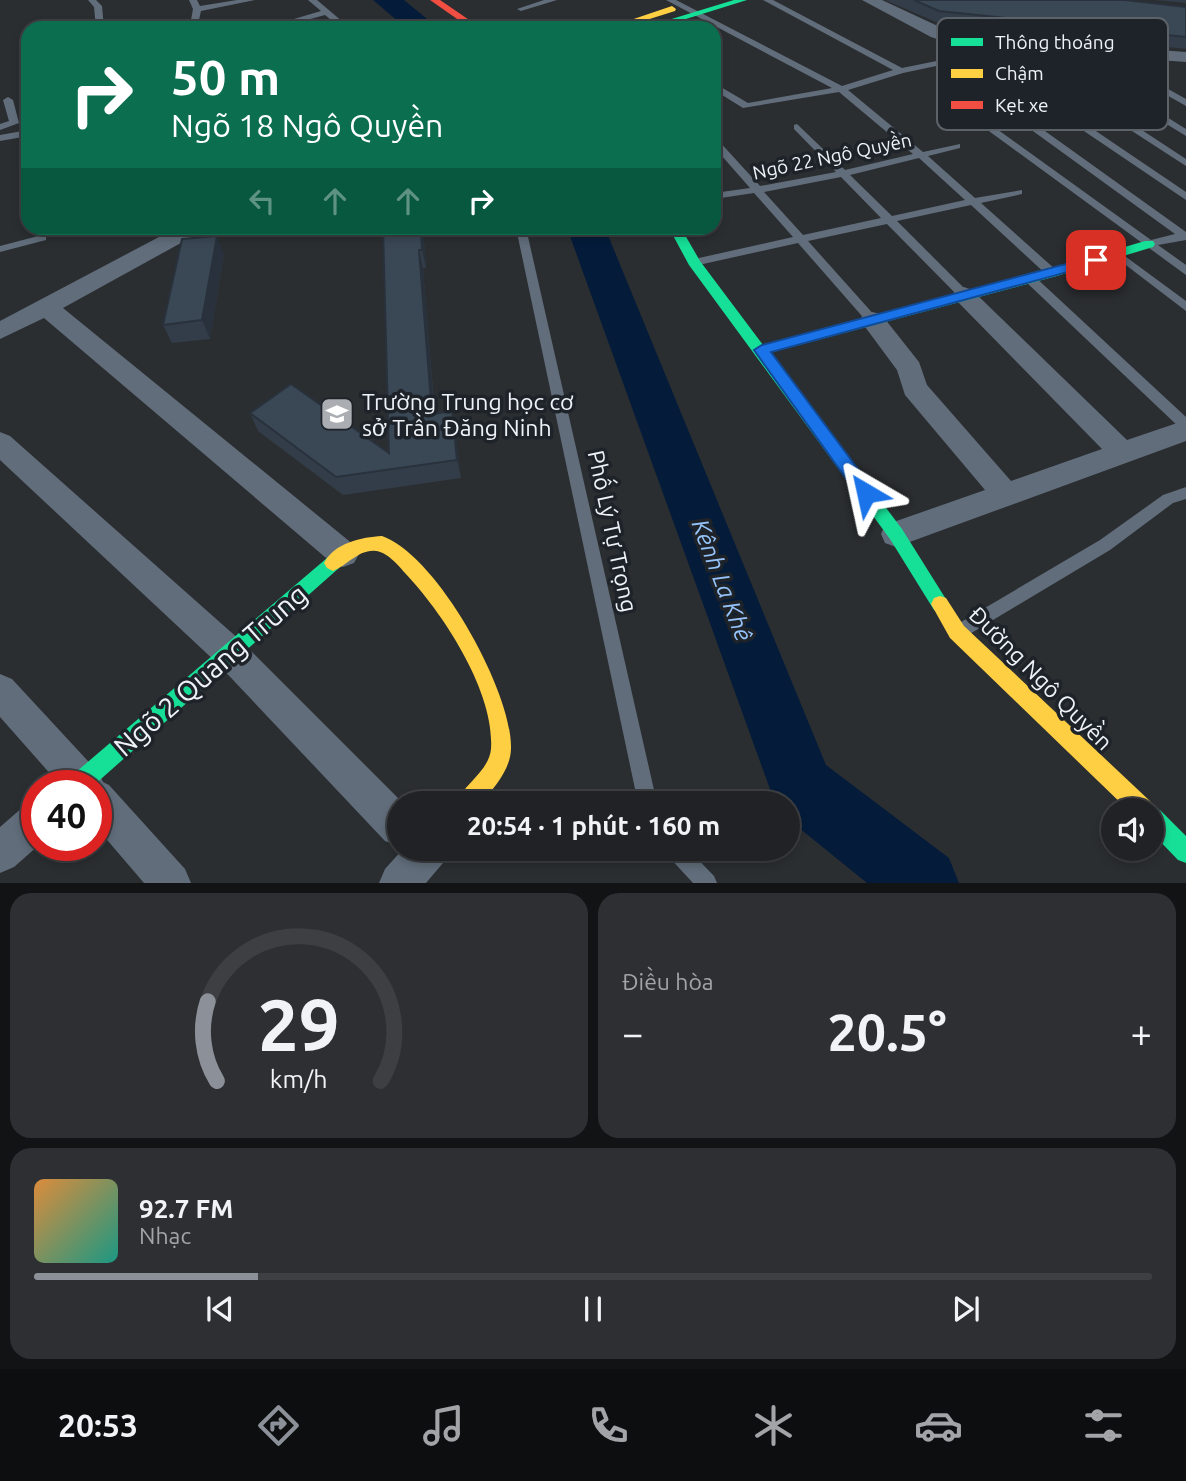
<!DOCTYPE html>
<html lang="vi">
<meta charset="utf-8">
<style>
:root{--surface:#202225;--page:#2d2f32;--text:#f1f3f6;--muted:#a2a4a7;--line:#3d3f42;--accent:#8c9099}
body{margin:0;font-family:Ubuntu,sans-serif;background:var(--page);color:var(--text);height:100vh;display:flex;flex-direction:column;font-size:26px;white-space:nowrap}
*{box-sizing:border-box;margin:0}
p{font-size:23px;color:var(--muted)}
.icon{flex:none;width:38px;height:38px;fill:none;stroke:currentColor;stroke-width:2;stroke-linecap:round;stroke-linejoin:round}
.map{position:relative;height:883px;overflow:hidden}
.panel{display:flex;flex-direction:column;gap:10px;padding:10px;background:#121314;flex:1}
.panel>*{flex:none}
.hud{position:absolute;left:21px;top:21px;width:700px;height:214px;border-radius:21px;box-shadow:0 4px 10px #0003,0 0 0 2px var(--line);background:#0b6e4f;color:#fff;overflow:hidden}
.tools{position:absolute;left:1101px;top:798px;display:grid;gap:14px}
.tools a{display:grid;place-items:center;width:63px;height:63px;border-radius:50%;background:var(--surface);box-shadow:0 4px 10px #0003,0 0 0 2px var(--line);font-size:35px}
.speed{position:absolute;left:21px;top:770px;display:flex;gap:14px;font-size:35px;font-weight:700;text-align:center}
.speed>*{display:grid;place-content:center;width:91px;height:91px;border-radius:50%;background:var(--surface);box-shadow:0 4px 10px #0003,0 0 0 2px var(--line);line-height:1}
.speed .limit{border:10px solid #d22;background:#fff;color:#111}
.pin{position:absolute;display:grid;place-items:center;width:60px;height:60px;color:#fff;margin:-30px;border-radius:14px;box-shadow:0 4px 10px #0006}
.me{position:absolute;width:77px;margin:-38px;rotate:324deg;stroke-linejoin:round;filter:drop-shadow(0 0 5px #0008)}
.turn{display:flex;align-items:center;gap:24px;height:147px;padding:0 35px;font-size:32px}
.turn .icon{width:91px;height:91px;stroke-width:2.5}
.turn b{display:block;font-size:49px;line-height:60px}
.lanes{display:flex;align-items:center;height:66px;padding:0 35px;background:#0003;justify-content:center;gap:35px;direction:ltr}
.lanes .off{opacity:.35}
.big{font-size:52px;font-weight:700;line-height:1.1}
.panel .tile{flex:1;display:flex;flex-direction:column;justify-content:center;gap:10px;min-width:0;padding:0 24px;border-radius:21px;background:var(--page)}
.panel .dial{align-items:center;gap:0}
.dial svg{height:182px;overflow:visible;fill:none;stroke:var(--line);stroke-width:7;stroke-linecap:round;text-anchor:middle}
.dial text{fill:var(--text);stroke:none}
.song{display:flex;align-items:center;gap:21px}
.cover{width:84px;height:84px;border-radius:10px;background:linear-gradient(135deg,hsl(30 70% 55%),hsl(170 70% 35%))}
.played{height:7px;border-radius:4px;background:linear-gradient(90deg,var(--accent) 20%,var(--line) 20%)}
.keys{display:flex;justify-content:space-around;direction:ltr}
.heat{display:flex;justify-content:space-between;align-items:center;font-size:38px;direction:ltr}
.panel .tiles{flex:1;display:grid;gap:10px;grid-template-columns:1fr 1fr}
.tile:last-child{grid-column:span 2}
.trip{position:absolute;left:387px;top:791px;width:413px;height:70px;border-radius:35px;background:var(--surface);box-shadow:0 4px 10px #0003,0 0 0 2px var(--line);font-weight:700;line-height:70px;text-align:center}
.tabs{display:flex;height:112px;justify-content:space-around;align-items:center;background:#0d0e0f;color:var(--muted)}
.tabs .icon{width:49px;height:49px}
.tabs .current{color:var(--accent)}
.tabs b{font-size:32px;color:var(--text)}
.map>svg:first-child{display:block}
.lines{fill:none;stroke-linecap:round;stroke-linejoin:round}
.river{fill:#041c3a;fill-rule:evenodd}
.lane{fill:#616d7b;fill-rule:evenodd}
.street{fill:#616d7b;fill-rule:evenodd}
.fast{fill:#16e098;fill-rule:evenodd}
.slow{fill:#ffcf43;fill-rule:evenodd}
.jam{fill:#f24e42;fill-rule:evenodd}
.wall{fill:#323d49}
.shaded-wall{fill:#29323c}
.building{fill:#3a4755;stroke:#29323c;stroke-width:2}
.route{fill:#1a73e8;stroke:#114b97;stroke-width:2}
.labels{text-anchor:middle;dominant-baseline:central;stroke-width:7;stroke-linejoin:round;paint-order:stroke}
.far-street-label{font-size:19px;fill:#eff3f8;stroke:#1e232a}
.poi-label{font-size:23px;fill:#eff3f8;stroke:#1e232a;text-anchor:start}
.street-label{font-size:23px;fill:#eff3f8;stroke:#1e232a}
.water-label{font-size:24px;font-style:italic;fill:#95c3f9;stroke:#1e232a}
.near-street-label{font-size:28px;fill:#eff3f8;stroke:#1e232a}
.key{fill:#1e232a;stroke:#5d6168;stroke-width:2}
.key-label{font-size:19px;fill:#eff3f8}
</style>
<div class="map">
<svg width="1186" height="883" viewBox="0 0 1186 883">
<rect width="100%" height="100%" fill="#2b2e31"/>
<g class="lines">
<path class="river" d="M373,0H404L438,28H406Z
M567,228H605L826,765L949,858L959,883H867L788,819V803H775Z"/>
<path class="lane" d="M88,0H96L102,6L104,28H96L94,7Z
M189,0H197L200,6L237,0H255L201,11L199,20L204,28H196L191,20L193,9Z
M308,0H317L350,28H341L325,15L277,28V24L321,11Z
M544,0H557L521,11L517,9Z
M666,0H676L842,86L893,70L763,0H773L902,68L1021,44V48L903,73L848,90L923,152L960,144V148L928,156L975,198L1022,190V194L981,203L1056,270V276H1048L971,205L897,221L968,292V298H960L887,224L808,241L876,317L878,320L872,324L868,323L798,243L694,266L690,264V260L793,237L754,193L714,199V193L750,188L714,147V138L717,139L760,186L836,172L794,129V125L797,124L845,170L913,154L839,92L743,108L714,90V83L748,103L832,88ZM919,158L965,200L892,216L850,175ZM841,177L881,218L803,235L764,192Z
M1119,80L1123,83L1117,86L1186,129V136L1108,88L1087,94L1186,159V166L1078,96L1053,102L1186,192V200L1044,104L1017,111L1186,232V240L1158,245L1186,265V275L971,118ZM1008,113L1175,234L1151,240L983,119Z
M1152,80L1186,99V106L1149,85V81Z
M8,97L13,100L19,123L0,130V124L9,121L3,100Z
M28,130V136L0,141V135Z
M516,228H526L657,803H638Z
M42,235L46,236V240L0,252V246Z
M1118,251L1186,301V311L1114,256L1112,254Z
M1029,274L1033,275L1186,417V430L1181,429L1025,281V275Z
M1186,487V499L1173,503L1110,550L968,635L962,638L956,635L954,630L956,625L1100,540L1163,495Z
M665,849H688L714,876L717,883H693L668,856Z"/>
<path class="street" d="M862,0H882L957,35L1186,52V62L955,45L931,37Z
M176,228H202L199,233L63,308L354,545L359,554L354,563L343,567L332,563L44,318L0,339V321Z
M964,287L972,290L1127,440L1186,420V441L896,547L885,543L881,534L885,525L985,490L905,395L897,370L860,320L863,314L872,312L881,314L919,362L927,385L1011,481L1102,449L956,300L952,295L956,290Z
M0,432L10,436L241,641L403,803H399V846L385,841L217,663L0,460Z
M0,674L12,679L99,773L103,782L109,785L185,869L191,883H144L96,827V786H61L0,717Z
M37,802L39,845L14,867L0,873V827L23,807Z
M403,849H449L443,863L426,883H379L385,869Z"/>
<path class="fast" d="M734,0H747L657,28H642Z
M669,228H681L700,261L763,345L1047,270L1145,241H1153L1155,244L1153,247L1057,276L769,353L902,529L949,604L946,610L940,612L934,610L890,539L689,265Z
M333,555L339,558L342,563L339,568L93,786H66L69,778L327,558Z
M1152,807L1160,810L1186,836V863L1178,860L1152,833V810H1144Z"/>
<path class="slow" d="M672,6L676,9L675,11L621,28H607Z
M382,536C437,555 512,691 511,748C511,769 494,788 481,803H456C464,784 489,771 491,749C495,692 443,613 405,573C398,565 387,552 376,551C359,549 348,565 333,571L327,568L324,563C334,543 362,537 382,536Z
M940,596L946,598L964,626L1151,802L1154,810L1152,816V810H1128L950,638L931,604L934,598Z"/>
<path class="jam" d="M430,0H440L481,28H470Z"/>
</g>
<path class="wall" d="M885,0H1125L1186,7V49L936,22Z
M1154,0H1186V3Z
M969,59L1084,75L1002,99L963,76Z
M383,228H423L426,268H423L435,414L452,411L455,429L461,478L343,495L258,431L250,413L389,453Z
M224,254L210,339L172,343L163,325Z"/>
<path class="shaded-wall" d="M1092,58L1084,75L1002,99L1008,82Z
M421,228H423L426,268L422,250Z
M217,236L224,254L210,339L202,320Z
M419,250L423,268L436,432L432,414Z
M452,411L455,429L461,478L457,460Z"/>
<path class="building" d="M914,0H1125L1186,7V37L939,11Z
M383,228H421L422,250H419L432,414L452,411L457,460L336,477L250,413L291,384L389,453Z
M217,236L202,320L163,325L182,239Z"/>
<path class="route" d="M1096,256L1103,260L1101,263L771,352L872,488L875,493L872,498H860L754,350L762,345Z"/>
<defs>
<symbol id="school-square" viewBox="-11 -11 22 22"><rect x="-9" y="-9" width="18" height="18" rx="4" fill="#aaaeb2" stroke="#1e232a"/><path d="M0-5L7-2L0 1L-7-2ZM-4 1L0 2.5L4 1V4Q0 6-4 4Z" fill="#fff"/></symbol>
</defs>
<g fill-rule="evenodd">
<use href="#school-square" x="318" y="395" width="38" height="38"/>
</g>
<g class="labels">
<g class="far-street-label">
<text transform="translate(832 156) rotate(-12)">Ngõ 22 Ngô Quyền</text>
</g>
<g class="poi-label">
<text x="362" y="401">Trường Trung học cơ<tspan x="362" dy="26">sở Trần Đăng Ninh</tspan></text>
</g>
<g class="street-label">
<text transform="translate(613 531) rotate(78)">Phố Lý Tự Trọng</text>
<text transform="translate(1041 678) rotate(45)">Đường Ngô Quyền</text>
</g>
<g class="water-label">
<text transform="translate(722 580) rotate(69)">Kênh La Khê</text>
</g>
<g class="near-street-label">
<text transform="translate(210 670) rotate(-41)">Ngõ 2 Quang Trung</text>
</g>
</g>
<rect x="937" y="18" width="231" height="112" rx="10" class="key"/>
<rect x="951" y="38" width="32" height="8" fill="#16e098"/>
<rect x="951" y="69" width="32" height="9" fill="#ffcf43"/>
<rect x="951" y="101" width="32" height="8" fill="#f24e42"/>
<g class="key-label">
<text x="995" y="49">Thông thoáng</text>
<text x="995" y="80">Chậm</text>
<text x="995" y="112">Kẹt xe</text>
</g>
</svg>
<div class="tools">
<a><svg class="icon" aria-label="sound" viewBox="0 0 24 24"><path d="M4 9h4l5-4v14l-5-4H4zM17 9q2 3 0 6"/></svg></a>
</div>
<div class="speed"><div class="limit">40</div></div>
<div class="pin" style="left:1096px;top:260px;background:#d93025"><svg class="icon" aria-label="arrive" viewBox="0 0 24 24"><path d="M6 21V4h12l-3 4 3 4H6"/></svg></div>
<svg class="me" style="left:866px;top:493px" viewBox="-20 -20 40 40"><path d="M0-17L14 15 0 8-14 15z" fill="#1a73e8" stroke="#fff" stroke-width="4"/></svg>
<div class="trip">20:54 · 1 phút · 160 m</div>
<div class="hud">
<div class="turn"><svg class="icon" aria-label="right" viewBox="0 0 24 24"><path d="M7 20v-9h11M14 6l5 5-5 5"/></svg><div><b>50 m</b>Ngõ 18 Ngô Quyền</div></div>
<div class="lanes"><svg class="icon off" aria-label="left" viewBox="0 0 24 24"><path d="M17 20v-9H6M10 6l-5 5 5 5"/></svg><svg class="icon off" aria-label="ahead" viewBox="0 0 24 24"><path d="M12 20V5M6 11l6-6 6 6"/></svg><svg class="icon off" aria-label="ahead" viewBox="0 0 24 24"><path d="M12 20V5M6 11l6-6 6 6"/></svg><svg class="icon" aria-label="right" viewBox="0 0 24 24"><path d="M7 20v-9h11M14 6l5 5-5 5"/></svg></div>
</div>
</div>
<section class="panel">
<div class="tiles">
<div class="tile dial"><svg viewBox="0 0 100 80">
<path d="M14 69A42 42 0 1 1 86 69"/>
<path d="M14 69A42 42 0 0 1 10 34" stroke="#8c9099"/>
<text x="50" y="56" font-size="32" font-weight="700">29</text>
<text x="50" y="72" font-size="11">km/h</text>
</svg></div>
<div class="tile"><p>Điều hòa</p>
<div class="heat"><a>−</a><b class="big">20.5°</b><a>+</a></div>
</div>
<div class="tile">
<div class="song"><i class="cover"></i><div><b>92.7 FM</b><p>Nhạc</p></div></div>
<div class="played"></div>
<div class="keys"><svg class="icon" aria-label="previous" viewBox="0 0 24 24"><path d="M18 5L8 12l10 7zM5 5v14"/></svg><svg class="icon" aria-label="pause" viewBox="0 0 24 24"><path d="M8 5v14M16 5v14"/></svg><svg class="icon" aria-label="next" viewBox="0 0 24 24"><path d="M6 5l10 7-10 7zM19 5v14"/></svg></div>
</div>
</div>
</section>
<nav class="tabs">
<b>20:53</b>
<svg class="icon current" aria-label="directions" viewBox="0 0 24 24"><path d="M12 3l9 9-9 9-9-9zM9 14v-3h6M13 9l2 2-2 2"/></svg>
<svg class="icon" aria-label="music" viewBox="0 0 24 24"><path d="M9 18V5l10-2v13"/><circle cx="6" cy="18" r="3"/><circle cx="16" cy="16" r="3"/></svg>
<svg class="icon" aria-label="phone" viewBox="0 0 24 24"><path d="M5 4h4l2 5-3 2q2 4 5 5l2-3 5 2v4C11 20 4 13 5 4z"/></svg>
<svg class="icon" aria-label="climate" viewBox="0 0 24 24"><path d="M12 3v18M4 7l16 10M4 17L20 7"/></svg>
<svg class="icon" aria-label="car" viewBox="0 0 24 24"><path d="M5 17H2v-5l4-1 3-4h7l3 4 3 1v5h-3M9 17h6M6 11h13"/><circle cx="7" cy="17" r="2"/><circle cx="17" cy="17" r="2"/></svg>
<svg class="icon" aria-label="filters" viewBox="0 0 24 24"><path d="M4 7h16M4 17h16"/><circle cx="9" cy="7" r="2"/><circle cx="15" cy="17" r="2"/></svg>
</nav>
